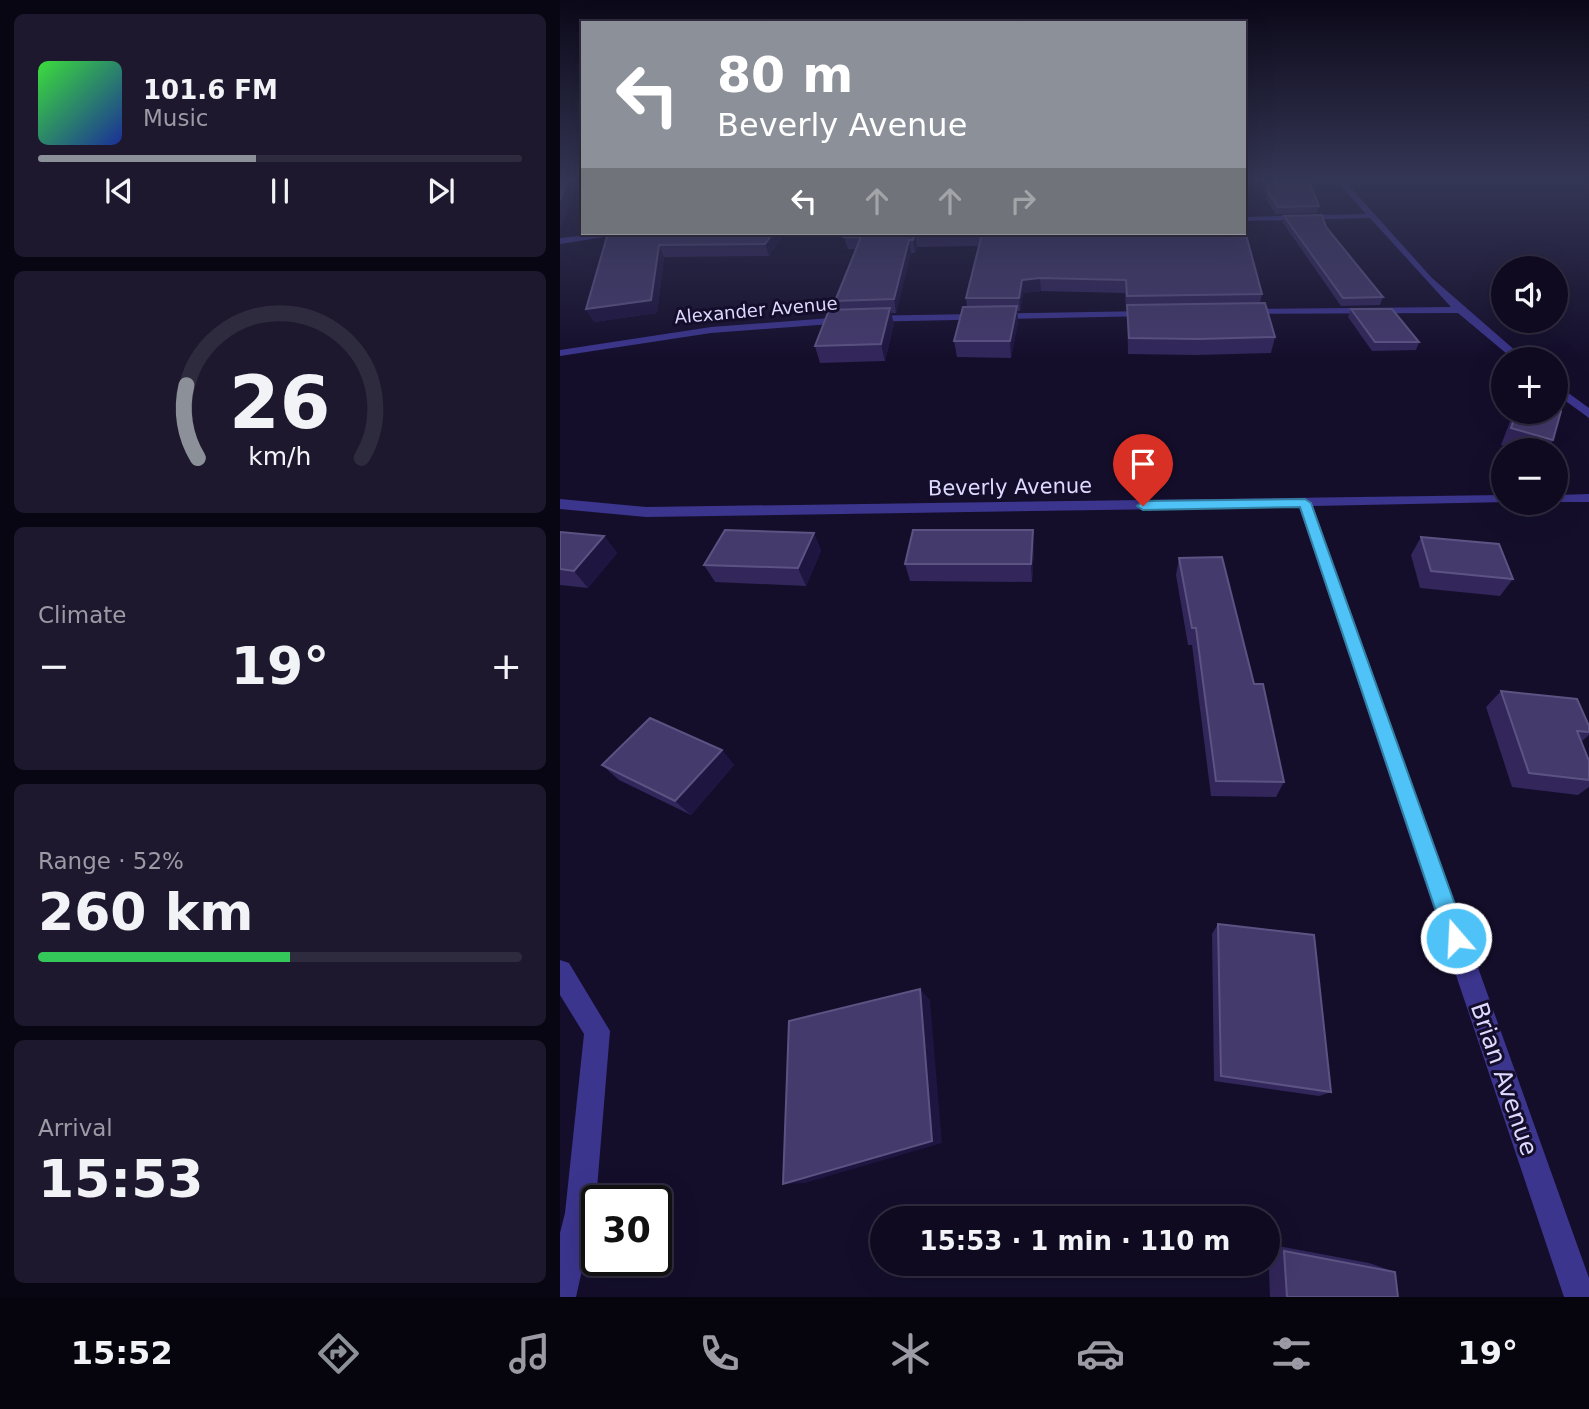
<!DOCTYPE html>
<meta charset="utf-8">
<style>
:root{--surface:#0f0a20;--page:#1d182d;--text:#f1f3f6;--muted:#9b9aa5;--line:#2f2b3e;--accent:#8c9099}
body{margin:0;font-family:"DejaVu Sans",sans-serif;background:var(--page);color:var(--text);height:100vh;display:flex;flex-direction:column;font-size:26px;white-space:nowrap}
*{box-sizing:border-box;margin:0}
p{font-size:23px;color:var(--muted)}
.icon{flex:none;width:38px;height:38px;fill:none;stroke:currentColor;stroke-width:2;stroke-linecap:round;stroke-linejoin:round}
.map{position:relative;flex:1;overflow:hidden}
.details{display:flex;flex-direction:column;gap:14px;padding:14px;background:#080612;width:560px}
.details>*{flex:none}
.guide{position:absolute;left:21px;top:21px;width:665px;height:214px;border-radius:0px;box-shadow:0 7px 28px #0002,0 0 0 2px var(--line);background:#8c9099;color:#fff;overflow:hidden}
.controls{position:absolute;left:931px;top:256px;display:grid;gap:14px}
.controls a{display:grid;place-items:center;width:77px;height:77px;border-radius:50%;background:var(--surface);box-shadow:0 7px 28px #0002,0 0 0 2px var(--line);font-size:35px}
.speed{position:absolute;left:21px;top:1185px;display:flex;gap:14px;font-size:35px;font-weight:700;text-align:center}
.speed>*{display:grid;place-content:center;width:91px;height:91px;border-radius:50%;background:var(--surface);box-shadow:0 7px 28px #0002,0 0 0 2px var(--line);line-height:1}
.speed .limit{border:4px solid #111;border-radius:10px;background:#fff;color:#111}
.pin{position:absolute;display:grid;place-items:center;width:60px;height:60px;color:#fff;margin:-72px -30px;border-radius:50% 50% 50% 0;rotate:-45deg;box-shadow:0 0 7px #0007}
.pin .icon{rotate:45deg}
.me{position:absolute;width:77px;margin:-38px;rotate:341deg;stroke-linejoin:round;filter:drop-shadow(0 0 5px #0008)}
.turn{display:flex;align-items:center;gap:24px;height:147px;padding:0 21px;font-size:32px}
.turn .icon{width:91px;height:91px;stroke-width:2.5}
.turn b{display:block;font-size:49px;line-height:60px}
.lanes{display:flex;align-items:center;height:66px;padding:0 21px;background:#0003;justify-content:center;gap:35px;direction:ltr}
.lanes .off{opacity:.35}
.big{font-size:52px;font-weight:800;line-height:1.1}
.details .widget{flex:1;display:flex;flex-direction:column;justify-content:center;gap:10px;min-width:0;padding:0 24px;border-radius:10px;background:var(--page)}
.details .dial{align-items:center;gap:0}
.dial svg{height:182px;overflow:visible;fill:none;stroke:var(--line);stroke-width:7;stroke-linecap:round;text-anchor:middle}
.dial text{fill:var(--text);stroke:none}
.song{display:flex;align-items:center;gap:21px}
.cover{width:84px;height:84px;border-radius:10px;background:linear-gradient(135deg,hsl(120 70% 55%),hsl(230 70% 35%))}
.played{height:7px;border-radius:4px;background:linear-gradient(90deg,var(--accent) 45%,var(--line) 45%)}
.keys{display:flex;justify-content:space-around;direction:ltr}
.heat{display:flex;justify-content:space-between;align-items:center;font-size:38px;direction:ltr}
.charge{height:10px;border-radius:5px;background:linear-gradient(90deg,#34c759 52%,var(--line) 0)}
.trip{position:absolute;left:310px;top:1206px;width:410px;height:70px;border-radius:35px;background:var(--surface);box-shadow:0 7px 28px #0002,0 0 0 2px var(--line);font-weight:800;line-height:70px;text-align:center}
.tab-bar{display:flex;height:112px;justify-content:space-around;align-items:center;background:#06040d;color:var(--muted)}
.tab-bar .icon{width:49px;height:49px}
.tab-bar .on{color:var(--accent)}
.tab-bar b{font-size:32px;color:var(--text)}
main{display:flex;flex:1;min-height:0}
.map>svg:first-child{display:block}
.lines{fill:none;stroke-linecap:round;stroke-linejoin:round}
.street{fill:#3c358e;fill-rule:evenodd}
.wall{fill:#32265a}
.shaded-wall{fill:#1e1540}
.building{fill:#443a6c;stroke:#5c5383;stroke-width:2}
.route{fill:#4fc3f7;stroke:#337fa1;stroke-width:2}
.labels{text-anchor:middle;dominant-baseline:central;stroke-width:6;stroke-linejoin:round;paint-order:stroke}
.far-street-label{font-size:18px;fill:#ded9ff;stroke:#140e2b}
.street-label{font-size:21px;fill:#ded9ff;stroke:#140e2b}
.near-street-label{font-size:24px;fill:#ded9ff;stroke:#140e2b}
</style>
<main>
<section class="details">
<div class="widget">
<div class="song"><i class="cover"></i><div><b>101.6 FM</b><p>Music</p></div></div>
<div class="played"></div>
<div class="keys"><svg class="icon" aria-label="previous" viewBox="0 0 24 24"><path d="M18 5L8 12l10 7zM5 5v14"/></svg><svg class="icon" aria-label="pause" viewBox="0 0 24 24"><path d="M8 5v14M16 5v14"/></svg><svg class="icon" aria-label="next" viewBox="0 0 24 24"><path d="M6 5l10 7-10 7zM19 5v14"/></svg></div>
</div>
<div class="widget dial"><svg viewBox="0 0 100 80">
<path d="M14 69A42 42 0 1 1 86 69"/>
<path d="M14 69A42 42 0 0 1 9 37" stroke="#8c9099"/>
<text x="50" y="56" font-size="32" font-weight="700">26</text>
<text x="50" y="72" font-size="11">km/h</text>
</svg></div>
<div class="widget"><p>Climate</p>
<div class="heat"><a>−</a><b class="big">19°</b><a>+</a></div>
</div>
<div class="widget"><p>Range · 52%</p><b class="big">260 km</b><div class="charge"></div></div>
<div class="widget"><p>Arrival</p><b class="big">15:53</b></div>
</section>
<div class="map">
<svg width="1029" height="1297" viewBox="0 0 1029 1297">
<rect width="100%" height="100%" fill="#140e2b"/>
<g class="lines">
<path class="street" d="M774,178H782L872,278L965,359H953L898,313L682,314L681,312L686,309L891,307L810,218L684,221V217L806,214Z
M47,233H70L0,244V238Z
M588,311L592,312V316L297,322L151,333L0,356V350L151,327L297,316Z
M996,384L1029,408V418L996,394Z
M1029,494V502H991H996V495Z
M943,495V502H948L753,506L1029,1278V1297H1004L739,507L86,517L0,509V499L86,507Z
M0,960L9,963L50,1031L35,1213L16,1297H0V1233L5,1213L24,1034L0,995Z"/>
</g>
<path class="wall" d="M702,178H748L759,206L757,213L716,214L707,201Z
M724,216L766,227L823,297L820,305L781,306L723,223Z
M48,233H225L209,256L104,257L97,313L34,322L26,309Z
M286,233H684L702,294L700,303L715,337L711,353L636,355L568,354L567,309H566L565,293L481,291L463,293L460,311H457L458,322L451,358L397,357L394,341L407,307L406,298L419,246L357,247L355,253H351L336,313H331L334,324L325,361L260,363L255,346L277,310L275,301L296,249H288L284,237Z
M791,309L859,342L856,350L812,351L788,317Z
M954,411H996L993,440L987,450H956L941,445Z
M0,532L44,536L57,553L28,588L0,585Z
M254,533L261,551L246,586L155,582L144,565Z
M861,537L953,579L940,596L860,588L851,555Z
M474,548L472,582L350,581L345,564Z
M619,558L694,684L724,782L716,797L651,796L632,645H628L616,575Z
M941,691L1029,726V735L1021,742L1029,761V787L1018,795L952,787L926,707Z
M162,750L174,765L131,815L59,780L42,765Z
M658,924L771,1092L759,1096L654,1081L652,934Z
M708,1244L809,1263L835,1272L838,1297H710Z"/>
<path class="shaded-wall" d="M9,178H19L0,230V200Z
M213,233H225L209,256L205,244Z
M355,234L357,247L355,253L353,240Z
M349,240L351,253L336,313L334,299Z
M99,245L104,257L97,313L34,322L26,309Z
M480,278L481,291L463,293L460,311L459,298L462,280Z
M457,306L458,322L451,358L450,341Z
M330,308L334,324L325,361L321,344Z
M473,530L474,548L472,582L471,564Z
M254,533L261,551L246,586L238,568Z
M44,536L57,553L28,588L14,571Z
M162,750L174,765L131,815L115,801Z
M360,989L370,1000L382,1143L245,1183L223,1184Z"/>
<path class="building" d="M0,178H9L0,200Z
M705,178H748L759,206L718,207L709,194Z
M762,215L766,227L823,297L783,298L724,216Z
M684,227L702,294L567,296L566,280L480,278L462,280L459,298H406L422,234H355L353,240H349L334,299L275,301L301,237H284L286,233H684Z
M48,233H213L205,244L99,245L91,300L26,309Z
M705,303L715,337L638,339L569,338L567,305Z
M457,306L450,341H394L403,307Z
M330,308L321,344L255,346L269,310Z
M791,309H832L859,342H815Z
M996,396L1001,397V411L993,440L951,428L957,411H996Z
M165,530L254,533L238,568L144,565Z
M353,530H473L471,564H345Z
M0,532L44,536L14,571L0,569Z
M861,537L939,544L953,579L871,571Z
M662,557L694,684H703L724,782L656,781L636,628H632L619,558Z
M941,691L1017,699L1029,726V732L1017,731L1029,761V780L969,773Z
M90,718L162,750L115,801L42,765Z
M658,924L754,935L771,1092L661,1076Z
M360,989L372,1141L223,1184L229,1021Z
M724,1251L835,1272L838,1297H727Z"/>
<linearGradient id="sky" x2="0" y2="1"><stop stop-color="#0b0818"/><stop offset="0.5" stop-color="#343655"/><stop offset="1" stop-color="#343655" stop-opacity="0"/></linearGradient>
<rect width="1029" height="359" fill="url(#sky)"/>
<path class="route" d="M745,499L751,503L907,938L903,946L896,949L888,946L885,938L740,507L583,510L577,506L583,501Z"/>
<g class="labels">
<g class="far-street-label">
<text transform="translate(196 310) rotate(-5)">Alexander Avenue</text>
</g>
<g class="street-label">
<text transform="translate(450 487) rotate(-1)">Beverly Avenue</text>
</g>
<g class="near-street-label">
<text transform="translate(944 1079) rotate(71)">Brian Avenue</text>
</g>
</g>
</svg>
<div class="controls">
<a><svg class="icon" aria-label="sound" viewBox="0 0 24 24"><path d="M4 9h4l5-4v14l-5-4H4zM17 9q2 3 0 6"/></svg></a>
<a>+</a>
<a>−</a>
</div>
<div class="speed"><div class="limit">30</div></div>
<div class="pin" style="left:583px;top:506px;background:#d93025"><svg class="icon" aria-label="arrive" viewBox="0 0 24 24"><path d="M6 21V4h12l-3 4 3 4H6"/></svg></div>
<svg class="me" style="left:896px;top:938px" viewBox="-20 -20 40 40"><circle r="17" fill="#4fc3f7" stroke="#fff" stroke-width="3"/><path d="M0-11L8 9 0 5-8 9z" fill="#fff"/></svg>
<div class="trip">15:53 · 1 min · 110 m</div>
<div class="guide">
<div class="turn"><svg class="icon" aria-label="left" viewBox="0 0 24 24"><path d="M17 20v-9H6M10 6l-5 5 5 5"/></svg><div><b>80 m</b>Beverly Avenue</div></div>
<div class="lanes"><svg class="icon" aria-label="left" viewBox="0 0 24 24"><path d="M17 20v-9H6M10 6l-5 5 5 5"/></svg><svg class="icon off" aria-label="ahead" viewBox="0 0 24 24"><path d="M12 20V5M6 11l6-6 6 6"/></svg><svg class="icon off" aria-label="ahead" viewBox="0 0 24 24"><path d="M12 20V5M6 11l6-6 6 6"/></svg><svg class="icon off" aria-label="right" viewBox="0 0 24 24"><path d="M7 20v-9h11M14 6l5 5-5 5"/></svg></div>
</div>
</div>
</main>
<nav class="tab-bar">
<b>15:52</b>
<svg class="icon on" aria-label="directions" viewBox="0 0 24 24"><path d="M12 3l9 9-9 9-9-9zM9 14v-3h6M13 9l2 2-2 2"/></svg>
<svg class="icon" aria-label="music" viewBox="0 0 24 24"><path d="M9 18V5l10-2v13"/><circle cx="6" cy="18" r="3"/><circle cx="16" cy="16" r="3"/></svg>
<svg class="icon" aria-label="phone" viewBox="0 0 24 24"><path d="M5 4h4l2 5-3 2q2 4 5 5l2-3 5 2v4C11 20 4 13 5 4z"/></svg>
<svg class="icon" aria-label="climate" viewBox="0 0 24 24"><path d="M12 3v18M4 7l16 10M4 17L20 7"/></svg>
<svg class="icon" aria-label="car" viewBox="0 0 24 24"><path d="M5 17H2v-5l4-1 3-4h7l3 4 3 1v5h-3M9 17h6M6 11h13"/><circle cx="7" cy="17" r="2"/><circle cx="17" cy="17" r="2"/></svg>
<svg class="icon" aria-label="filters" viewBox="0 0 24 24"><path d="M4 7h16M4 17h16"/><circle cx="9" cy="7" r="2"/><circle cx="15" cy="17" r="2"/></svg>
<b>19°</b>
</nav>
